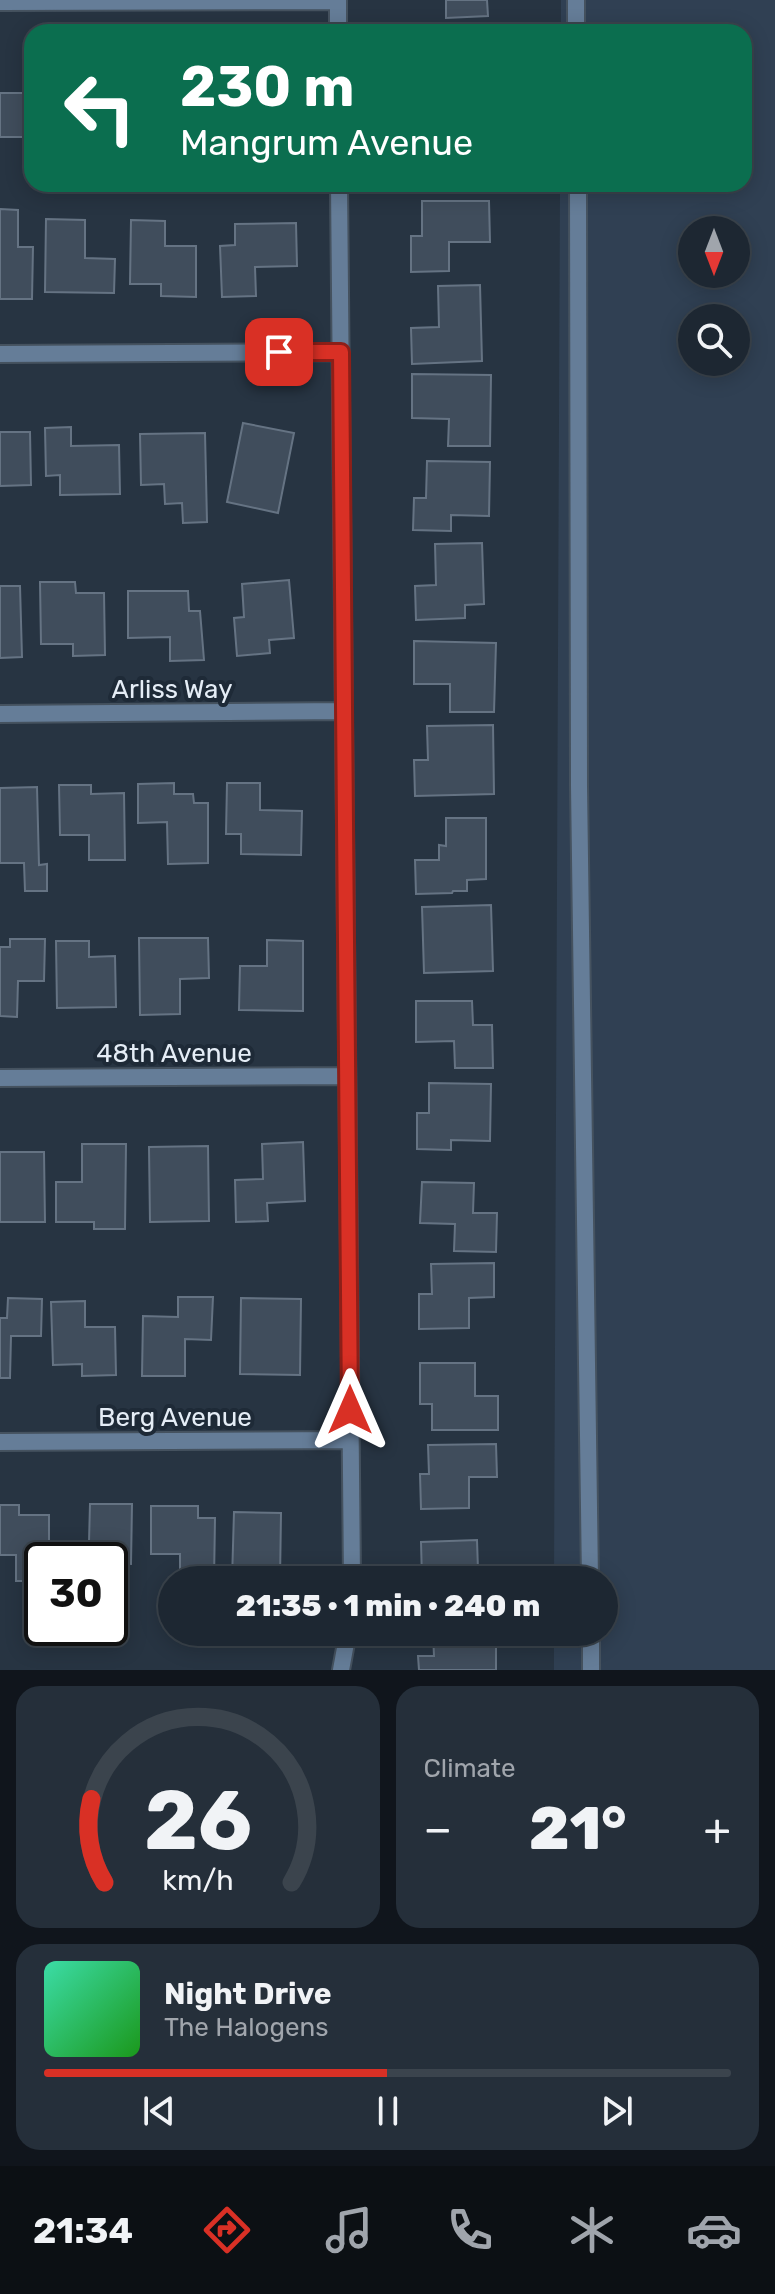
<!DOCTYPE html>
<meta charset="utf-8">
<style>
:root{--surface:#1d2732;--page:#252f3a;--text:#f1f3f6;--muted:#a0a5ac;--line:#3b444d;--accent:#d93025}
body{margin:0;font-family:Rubik,sans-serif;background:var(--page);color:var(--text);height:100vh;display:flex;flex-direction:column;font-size:30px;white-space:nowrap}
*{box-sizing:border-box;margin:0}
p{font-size:26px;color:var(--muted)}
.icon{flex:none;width:44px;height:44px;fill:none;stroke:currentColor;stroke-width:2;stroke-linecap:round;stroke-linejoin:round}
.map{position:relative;height:1670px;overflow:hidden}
.side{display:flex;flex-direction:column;gap:16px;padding:16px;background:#10151c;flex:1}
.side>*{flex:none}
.banner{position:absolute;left:24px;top:24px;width:728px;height:168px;border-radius:24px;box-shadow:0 4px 20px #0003,0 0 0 2px var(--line);background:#0b6e4f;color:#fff;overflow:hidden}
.needle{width:52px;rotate:180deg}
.controls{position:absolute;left:678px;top:216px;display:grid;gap:16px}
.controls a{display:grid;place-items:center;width:72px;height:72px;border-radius:50%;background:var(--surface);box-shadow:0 4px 20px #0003,0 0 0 2px var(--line);font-size:40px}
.speed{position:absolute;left:24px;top:1542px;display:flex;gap:16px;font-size:40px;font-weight:700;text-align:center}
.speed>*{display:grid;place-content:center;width:104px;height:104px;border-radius:50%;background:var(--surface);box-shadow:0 4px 20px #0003,0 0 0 2px var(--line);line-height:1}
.speed .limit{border:4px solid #111;border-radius:12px;background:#fff;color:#111}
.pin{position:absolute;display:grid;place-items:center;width:68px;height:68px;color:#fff;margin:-34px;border-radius:16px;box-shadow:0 4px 12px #0006}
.me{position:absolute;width:88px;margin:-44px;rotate:0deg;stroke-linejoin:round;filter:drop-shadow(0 0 6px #0008)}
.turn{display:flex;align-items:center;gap:28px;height:168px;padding:0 24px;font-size:36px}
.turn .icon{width:104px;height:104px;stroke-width:2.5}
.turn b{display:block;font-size:56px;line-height:68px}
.big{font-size:60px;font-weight:800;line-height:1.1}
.side .card{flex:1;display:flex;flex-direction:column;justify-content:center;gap:12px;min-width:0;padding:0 28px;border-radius:24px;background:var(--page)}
.side .dial{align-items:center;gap:0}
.dial svg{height:208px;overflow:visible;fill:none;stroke:var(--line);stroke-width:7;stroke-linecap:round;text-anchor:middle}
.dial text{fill:var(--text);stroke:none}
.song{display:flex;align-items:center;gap:24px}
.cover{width:96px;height:96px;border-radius:12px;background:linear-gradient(135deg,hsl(160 70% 55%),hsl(120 70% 35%))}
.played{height:8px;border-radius:4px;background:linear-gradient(90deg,var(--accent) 50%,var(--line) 50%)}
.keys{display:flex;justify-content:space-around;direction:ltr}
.heat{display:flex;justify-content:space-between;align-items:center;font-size:44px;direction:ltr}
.side .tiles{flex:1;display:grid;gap:16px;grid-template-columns:1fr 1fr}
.card:last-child{grid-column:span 2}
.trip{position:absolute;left:158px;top:1566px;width:460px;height:80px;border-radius:40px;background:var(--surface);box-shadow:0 4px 20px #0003,0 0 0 2px var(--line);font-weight:800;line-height:80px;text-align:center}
.menu{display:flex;height:128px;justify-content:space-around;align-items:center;background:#0c1014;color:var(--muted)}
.menu .icon{width:56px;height:56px}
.menu .selected{color:var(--accent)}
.menu b{font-size:36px;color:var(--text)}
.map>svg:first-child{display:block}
.built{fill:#304053;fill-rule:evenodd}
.building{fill:#404d5c;stroke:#657383;stroke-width:2}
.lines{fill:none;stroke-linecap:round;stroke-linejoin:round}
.lane-casing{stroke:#45525f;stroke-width:20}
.street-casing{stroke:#45525f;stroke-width:20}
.lane{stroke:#657d98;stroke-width:16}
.street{stroke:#657d98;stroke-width:16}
.route-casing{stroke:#8d1f18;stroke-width:20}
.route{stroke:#d93025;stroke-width:14}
.labels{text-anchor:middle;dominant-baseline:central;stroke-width:8;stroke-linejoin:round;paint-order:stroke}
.street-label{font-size:26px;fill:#e5edf6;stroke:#1e2a37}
</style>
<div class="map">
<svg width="775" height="1670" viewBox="0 0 775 1670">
<rect width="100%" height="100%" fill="#273442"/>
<path class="built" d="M561,0H775V1670H554V1632H604V1580H554L560,184H744V32H561ZM692,230H736V274H692ZM692,318H736V362H692Z"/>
<path class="building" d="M446,0H487L488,16L446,18Z
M0,93H31V137H0Z
M411,184H459V191L411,190Z
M422,201H489L490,242H449V271L411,272V236H422Z
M0,209L18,210V247H33L32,299H0Z
M46,219L85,220V258L115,259L114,293L45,292Z
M131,220L165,221V246H196V297L161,296V284H130Z
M296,223L297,266L255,267L256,296L222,297L220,246L235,245V224Z
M480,285L482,361L412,364L411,328L439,327L438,286Z
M412,374L491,375L490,446H448L449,419L412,418Z
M243,423L294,433L278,513L227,502Z
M71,427V446L119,445L120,494L60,495V475L46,476L45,428Z
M0,432H30L31,485L0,486Z
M205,433L207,522L183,523L182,503L165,504L164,484L141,485L140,434Z
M427,461L490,462L489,516L451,515V531L413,530L414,498H426Z
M482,543L484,604L465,605V618L416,620L415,586L436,585L435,544Z
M289,580L294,638L269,640L270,653L237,656L234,618L244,617L242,584Z
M40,582H75L76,593H104L105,655L73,656V644H41Z
M0,586H20L22,657L0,658Z
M128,591H188L189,611H200L204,660L170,661V637L128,638Z
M414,641L496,643L494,712H450V684H414Z
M493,725L494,794L415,796L414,760H428L427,726Z
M174,783V794H193L194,803H208V863L168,864L167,822L138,823V784Z
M227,783H260V810L302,811L301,855L241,854V834H226Z
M59,785H91V794L124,793L125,860H89V835H60Z
M37,787L39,865L47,864V891H25L24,863H0V788Z
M446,818H486V879L467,880V891H453L452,893L416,894L415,860H439V845L446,846Z
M491,905L493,971L424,973L422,907Z
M139,938H208L209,978L180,979V1014L140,1015Z
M10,939H45L44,981H18L17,1017L0,1016V947H10Z
M267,940L303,941V1011L239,1010L240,966H267Z
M56,941H89V957L115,956L116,1007L57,1008Z
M416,1001H472L473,1025H492L493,1068H455L454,1041L416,1042Z
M429,1083L491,1084L490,1141L451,1140V1150L417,1149V1113H429Z
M303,1142L305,1201L267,1203L268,1221L236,1222L235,1180L263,1179L262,1144Z
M82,1144H126L125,1229H94V1222H56V1182H82Z
M208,1146L209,1221L150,1222L149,1147Z
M0,1152H44L45,1222H0Z
M422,1182L474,1183L473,1213H497L496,1252L454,1251L455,1224L420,1223Z
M494,1263V1297L469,1298V1328L419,1329V1294H432L431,1264Z
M178,1297H213L211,1340L185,1339V1376H142L143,1316L178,1317Z
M8,1298L42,1299L41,1336H11L10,1378H0V1318H7Z
M241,1298L301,1299L300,1375L240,1374Z
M85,1301V1327H115L116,1375L82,1376V1364L53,1365L51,1302Z
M420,1363H475V1396H498V1430H432V1404H420Z
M496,1444L497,1477H469V1508L421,1509L420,1474H429L428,1445Z
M90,1504H132L131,1564L110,1563V1560H62V1541L89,1542Z
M0,1505H19V1515H49V1560H42V1581H16V1555H0Z
M151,1506H198V1518H215L214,1580H180V1554H151Z
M234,1512L281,1513L280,1580H232Z
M477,1540L478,1570L498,1569L499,1580H422L421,1542Z
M433,1632H496V1670H419L418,1656H434Z"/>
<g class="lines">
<defs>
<path id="lane" d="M576,0V32
M578,184L579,786L590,1580
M591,1632V1670"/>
<path id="street" d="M338,0V32
M0,2L338,1
M339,184L352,1580
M0,354L341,352
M0,714L344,711
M0,1078L347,1076
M0,1442L350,1440
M341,1670L348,1632"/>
</defs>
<use href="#lane" class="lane-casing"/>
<use href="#street" class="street-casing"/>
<use href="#lane" class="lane"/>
<use href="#street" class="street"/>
</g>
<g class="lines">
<defs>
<path id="route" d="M279,352H341L350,1410"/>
</defs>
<use href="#route" class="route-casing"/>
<use href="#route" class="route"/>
</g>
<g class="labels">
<g class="street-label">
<text x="172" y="689">Arliss Way</text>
<text x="174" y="1053">48th Avenue</text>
<text x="175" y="1417">Berg Avenue</text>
</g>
</g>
</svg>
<div class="controls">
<a><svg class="needle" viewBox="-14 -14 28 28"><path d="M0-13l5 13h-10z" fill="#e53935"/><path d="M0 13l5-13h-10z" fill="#a0a5ac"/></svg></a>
<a><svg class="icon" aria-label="search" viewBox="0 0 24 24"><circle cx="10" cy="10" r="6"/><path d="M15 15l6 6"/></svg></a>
</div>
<div class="speed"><div class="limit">30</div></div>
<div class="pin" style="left:279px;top:352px;background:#d93025"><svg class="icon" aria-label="arrive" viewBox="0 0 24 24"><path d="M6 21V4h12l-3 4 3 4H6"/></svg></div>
<svg class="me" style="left:350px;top:1410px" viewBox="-20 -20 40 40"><path d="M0-17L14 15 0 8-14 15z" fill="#d93025" stroke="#fff" stroke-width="4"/></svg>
<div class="trip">21:35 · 1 min · 240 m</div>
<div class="banner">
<div class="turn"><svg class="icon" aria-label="left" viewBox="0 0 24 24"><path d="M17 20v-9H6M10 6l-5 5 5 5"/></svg><div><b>230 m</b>Mangrum Avenue</div></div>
</div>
</div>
<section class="side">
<div class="tiles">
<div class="card dial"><svg viewBox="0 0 100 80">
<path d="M14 69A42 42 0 1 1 86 69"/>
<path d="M14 69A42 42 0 0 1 9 37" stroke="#d93025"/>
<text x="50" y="56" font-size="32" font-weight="700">26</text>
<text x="50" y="72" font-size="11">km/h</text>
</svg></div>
<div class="card"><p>Climate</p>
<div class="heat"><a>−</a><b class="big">21°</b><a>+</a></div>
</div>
<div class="card">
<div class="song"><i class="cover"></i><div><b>Night Drive</b><p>The Halogens</p></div></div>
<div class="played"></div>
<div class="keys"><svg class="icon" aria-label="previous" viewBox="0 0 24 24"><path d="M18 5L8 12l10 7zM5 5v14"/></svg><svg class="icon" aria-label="pause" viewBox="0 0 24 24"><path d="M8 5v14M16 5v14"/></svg><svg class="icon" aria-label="next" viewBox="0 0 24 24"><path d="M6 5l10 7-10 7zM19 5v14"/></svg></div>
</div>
</div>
</section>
<nav class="menu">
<b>21:34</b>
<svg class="icon selected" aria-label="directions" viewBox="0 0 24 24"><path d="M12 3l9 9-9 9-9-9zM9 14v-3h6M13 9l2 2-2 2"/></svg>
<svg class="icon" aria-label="music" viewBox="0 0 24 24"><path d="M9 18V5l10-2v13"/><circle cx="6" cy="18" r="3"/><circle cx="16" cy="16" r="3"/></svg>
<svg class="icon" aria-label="phone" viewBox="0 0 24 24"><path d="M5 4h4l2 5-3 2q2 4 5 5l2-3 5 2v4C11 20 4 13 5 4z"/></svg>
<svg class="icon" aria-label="climate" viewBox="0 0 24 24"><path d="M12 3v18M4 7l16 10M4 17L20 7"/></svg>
<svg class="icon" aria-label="car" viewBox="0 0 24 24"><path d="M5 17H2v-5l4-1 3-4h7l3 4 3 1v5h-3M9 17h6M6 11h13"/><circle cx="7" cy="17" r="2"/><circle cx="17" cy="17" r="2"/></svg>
</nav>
